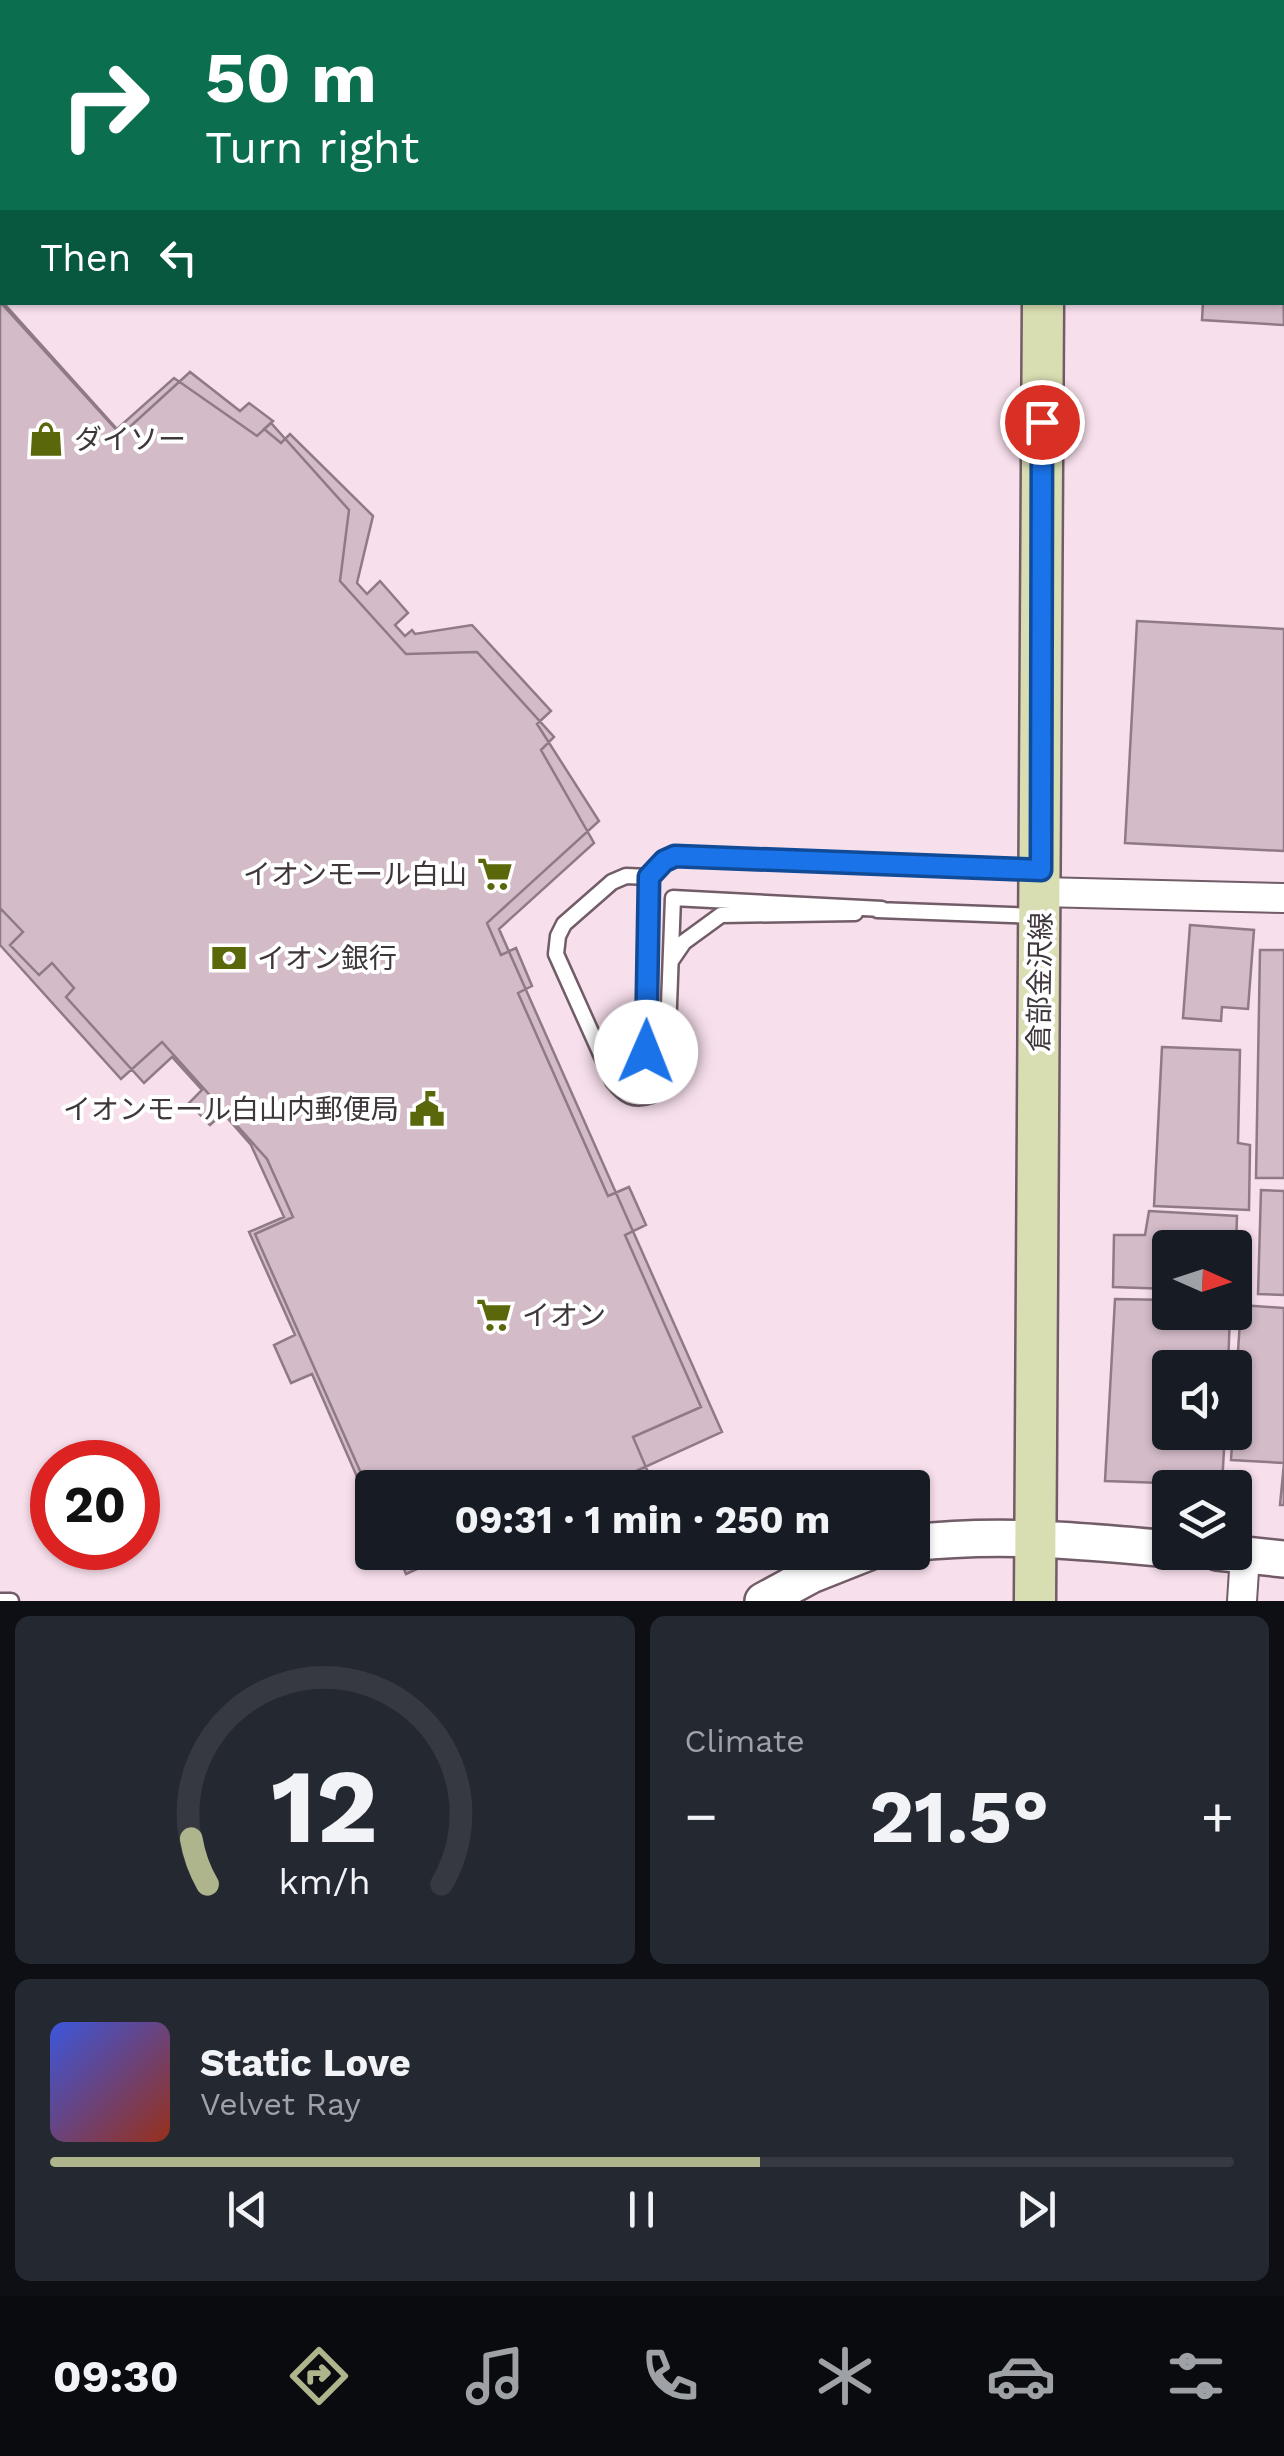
<!DOCTYPE html>
<meta charset="utf-8">
<style>
:root{--surface:#171b24;--page:#242831;--text:#f1f3f6;--muted:#9ea1a6;--line:#363941;--accent:#aeb48c}
body{margin:0;font-family:"Work Sans","Noto Sans JP",sans-serif;background:var(--page);color:var(--text);height:100vh;display:flex;flex-direction:column;font-size:38px;white-space:nowrap}
*{box-sizing:border-box;margin:0}
p{font-size:32px;color:var(--muted)}
.icon{flex:none;width:55px;height:55px;fill:none;stroke:currentColor;stroke-width:2;stroke-linecap:round;stroke-linejoin:round}
.map{position:relative;height:1601px;overflow:hidden}
.details{display:flex;flex-direction:column;gap:15px;padding:15px;background:#0d0f14;flex:1}
.details>*{flex:none}
.top-card{position:absolute;left:0px;top:0px;width:1285px;height:305px;box-shadow:0 2px 8px #0004;background:#0b6e4f;color:#fff;overflow:hidden}
.needle{width:65px;rotate:93deg}
.buttons{position:absolute;left:1152px;top:1230px;display:grid;gap:20px}
.buttons a{display:grid;place-items:center;width:100px;height:100px;border-radius:10px;background:var(--surface);box-shadow:0 2px 8px #0004;font-size:50px}
.speed{position:absolute;left:30px;top:1440px;display:flex;gap:20px;font-size:50px;font-weight:700;text-align:center}
.speed>*{display:grid;place-content:center;width:130px;height:130px;border-radius:50%;background:var(--surface);box-shadow:0 2px 8px #0004;line-height:1}
.speed .limit{border:15px solid #d22;background:#fff;color:#111}
.pin{position:absolute;display:grid;place-items:center;width:85px;height:85px;color:#fff;margin:-42px;border:5px solid #fff;border-radius:50%;box-shadow:0 2px 10px #0007}
.me{position:absolute;width:110px;margin:-55px;rotate:1deg;stroke-linejoin:round;filter:drop-shadow(0 0 8px #0008)}
.turn{display:flex;align-items:center;gap:35px;height:210px;padding:0 40px;font-size:45px}
.turn .icon{width:130px;height:130px;stroke-width:2.5}
.turn b{display:block;font-size:70px;line-height:85px}
.then{display:flex;align-items:center;height:95px;padding:0 40px;background:#0003;gap:20px;font-size:38px}
.big{font-size:75px;font-weight:700;line-height:1.1}
.details .card{flex:1;display:flex;flex-direction:column;justify-content:center;gap:15px;min-width:0;padding:0 35px;border-radius:15px;background:var(--page)}
.details .dial{align-items:center;gap:0}
.dial svg{height:260px;overflow:visible;fill:none;stroke:var(--line);stroke-width:7;stroke-linecap:round;text-anchor:middle}
.dial text{fill:var(--text);stroke:none}
.song{display:flex;align-items:center;gap:30px}
.cover{width:120px;height:120px;border-radius:15px;background:linear-gradient(135deg,hsl(230 70% 55%),hsl(10 70% 35%))}
.played{height:10px;border-radius:5px;background:linear-gradient(90deg,var(--accent) 60%,var(--line) 60%)}
.keys{display:flex;justify-content:space-around;direction:ltr}
.heat{display:flex;justify-content:space-between;align-items:center;font-size:55px;direction:ltr}
.details .tiles{flex:1;display:grid;gap:15px;grid-template-columns:1fr 1fr}
.card:last-child{grid-column:span 2}
.trip{position:absolute;left:355px;top:1470px;width:575px;height:100px;border-radius:10px;background:var(--surface);box-shadow:0 2px 8px #0004;font-weight:700;line-height:100px;text-align:center}
.tab-bar{display:flex;height:160px;justify-content:space-around;align-items:center;background:#090b0e;color:var(--muted)}
.tab-bar .icon{width:70px;height:70px}
.tab-bar .on{color:var(--accent)}
.tab-bar b{font-size:45px;color:var(--text)}
.map>svg:first-child{display:block}
.lines{fill:none;stroke-linecap:round;stroke-linejoin:round}
.stream{stroke:#915f7c;stroke-width:9}
.river{stroke:#b47098;stroke-width:50}
.building{fill:#d3bbc8;stroke:#907a86;stroke-width:2.5}
.service-casing{stroke:#715c67;stroke-width:19}
.minor-casing{stroke:#715c67;stroke-width:32}
.tertiary-casing{stroke:#715c67;stroke-width:40}
.secondary-casing{stroke:#715c67;stroke-width:45}
.primary-casing{stroke:#6a7015;stroke-width:50}
.service{stroke:#fff;stroke-width:14}
.minor{stroke:#fff;stroke-width:28}
.tertiary{stroke:#fff;stroke-width:35}
.secondary{stroke:#d9deb2;stroke-width:40}
.primary{stroke:#b3bc66;stroke-width:45}
.route-casing{stroke:#114b97;stroke-width:25}
.route{stroke:#1a73e8;stroke-width:18}
.labels{text-anchor:middle;dominant-baseline:central;stroke-width:8;stroke-linejoin:round;paint-order:stroke}
.poi-label{font-size:28px;fill:#3f363b;stroke:#fff;text-anchor:start}
.street-label{font-size:28px;fill:#3f363b;stroke:#fff}
</style>
<div class="map">
<svg width="1284" height="1601" viewBox="0 0 1284 1601">
<rect width="100%" height="100%" fill="#f7dfec"/>
<g class="lines">
<path class="stream" d="M684,0L704,2"/>
<path class="river" d="M1282,77H1284"/>
</g>
<path class="building" d="M1282,214L1284,325L1202,320L1203,302H1282Z
M0,299L117,429L174,378L257,436L271,423L349,510L340,581L406,654L477,652L554,737L541,750L594,843L499,929L722,1432L599,1488H372V1498L255,1234L293,1217L267,1159L162,1042L121,1079L0,945Z
M0,302L121,435L190,372L240,411L249,403L273,421L264,429L281,443L290,434L373,516L357,583L367,594L380,581L408,613L395,625L405,636L412,630L415,634L472,625L551,711L537,724L599,821L487,923L501,955L516,948L532,986L518,993L608,1196L629,1187L646,1225L625,1235L701,1407L633,1437L648,1472L612,1488H372V1511L312,1374L291,1383L274,1345L295,1335L249,1232L284,1217L251,1145L223,1113L210,1125L189,1103L202,1090L172,1057L144,1083L66,997L74,988L52,963L39,975L10,945L23,932L0,908Z
M1137,621L1284,629V851L1125,843Z
M1190,925L1254,930L1248,1009L1222,1007L1221,1021L1183,1018Z
M1260,950H1284V1178H1256Z
M1162,1047L1240,1050L1238,1143L1250,1145L1249,1210L1154,1206Z
M1261,1190L1284,1191V1295L1258,1294Z
M1149,1211L1237,1216L1235,1281V1248H1170V1289L1113,1287L1114,1235H1145Z
M1115,1299L1170,1300V1312H1230L1228,1368H1170V1432H1225L1222,1485L1105,1481Z
M1241,1305L1284,1308V1505H1280L1284,1463L1231,1460Z
M397,1552H454L406,1574Z"/>
<g class="lines">
<defs>
<path id="service" d="M185,2V0
M207,2V0
M649,877L626,876L612,882L564,924L558,936L556,954L613,1081C625,1096 633,1101 652,1095
M877,910L1035,916
M671,961L684,942L721,915L855,913
M652,1094L667,1058L673,898L882,909
M652,1095L645,1052L649,877L664,861L675,856L1037,870
M0,1601H11"/>
<path id="minor" d="M1041,892L1284,898
M1242,1601L1245,1555"/>
<path id="tertiary" d="M912,1543C999,1533 1084,1541 1170,1549
M1217,1552L1284,1559
M763,1601L811,1575L869,1552"/>
<path id="secondary" d="M1044,2V0
M1035,1601L1043,302"/>
<path id="primary" d="M1107,0L1127,2
M1282,22H1284"/>
</defs>
<use href="#service" class="service-casing"/>
<use href="#minor" class="minor-casing"/>
<use href="#tertiary" class="tertiary-casing"/>
<use href="#secondary" class="secondary-casing"/>
<use href="#primary" class="primary-casing"/>
<use href="#service" class="service"/>
<use href="#minor" class="minor"/>
<use href="#tertiary" class="tertiary"/>
<use href="#secondary" class="secondary"/>
<use href="#primary" class="primary"/>
</g>
<g class="lines">
<defs>
<path id="route" d="M646,1052L649,877L664,861L675,856L1041,870L1042,422"/>
</defs>
<use href="#route" class="route-casing"/>
<use href="#route" class="route"/>
</g>
<defs>
<symbol id="shop-bare" viewBox="-9 -9 18 18"><path d="M-5-2.5h2.3a2.7 3.5 0 0 1 5.4 0H5L5.5 6h-11ZM-1.5-2.5h3a1.5 2.3 0 0 0-3 0Z" fill="#5b670b" stroke="#fff" stroke-width="2.5" paint-order="stroke"/></symbol>
<symbol id="supermarket-bare" viewBox="-9 -9 18 18"><path d="M-6-5.5h2.5l.6 2H6L4.5 2H-2.5L-4.4-4H-6ZM-1.5 3.2a1.3 1.3 0 1 0 .1 0ZM3 3.2a1.3 1.3 0 1 0 .1 0Z" fill="#5b670b" stroke="#fff" stroke-width="2.5" paint-order="stroke"/></symbol>
<symbol id="bank-bare" viewBox="-9 -9 18 18"><path d="M-6-4H6V4H-6ZM0-2.3a2.3 2.3 0 1 0 0 4.6a2.3 2.3 0 1 0 0-4.6Z" fill="#5b670b" stroke="#fff" stroke-width="2.5" paint-order="stroke"/></symbol>
<symbol id="civic-bare" viewBox="-9 -9 18 18"><path d="M-.6-6.5H3V-4.5H.6V-3L4-1V1h2V6H-6V1h2V-1L-.6-3ZM-1.2 2.5V6h2.4V2.5Z" fill="#5b670b" stroke="#fff" stroke-width="2.5" paint-order="stroke"/></symbol>
</defs>
<g fill-rule="evenodd">
<use href="#shop-bare" x="21" y="414" width="50" height="50"/>
<use href="#supermarket-bare" x="470" y="849" width="50" height="50"/>
<use href="#bank-bare" x="204" y="933" width="50" height="50"/>
<use href="#civic-bare" x="402" y="1084" width="50" height="50"/>
<use href="#supermarket-bare" x="469" y="1290" width="50" height="50"/>
</g>
<g class="labels">
<g class="poi-label">
<text x="74" y="439">ダイソー</text>
<text x="467" y="874" text-anchor="end">イオンモール白山</text>
<text x="257" y="958">イオン銀行</text>
<text x="399" y="1109" text-anchor="end">イオンモール白山内郵便局</text>
<text x="522" y="1315">イオン</text>
</g>
<g class="street-label">
<text transform="translate(1040 982) rotate(-89)">倉部金沢線</text>
</g>
</g>
</svg>
<div class="buttons">
<a><svg class="needle" viewBox="-14 -14 28 28"><path d="M0-13l5 13h-10z" fill="#e53935"/><path d="M0 13l5-13h-10z" fill="#9ea1a6"/></svg></a>
<a><svg class="icon" aria-label="sound" viewBox="0 0 24 24"><path d="M4 9h4l5-4v14l-5-4H4zM17 9q2 3 0 6"/></svg></a>
<a><svg class="icon" aria-label="layers" viewBox="0 0 24 24"><path d="M12 4l9 5-9 5-9-5zM3 14l9 5 9-5"/></svg></a>
</div>
<div class="speed"><div class="limit">20</div></div>
<div class="pin" style="left:1042px;top:422px;background:#d93025"><svg class="icon" aria-label="arrive" viewBox="0 0 24 24"><path d="M6 21V4h12l-3 4 3 4H6"/></svg></div>
<svg class="me" style="left:646px;top:1052px" viewBox="-20 -20 40 40"><circle r="19" fill="#fff"/><path d="M0-13L10 11 0 6-10 11z" fill="#1a73e8"/></svg>
<div class="trip">09:31 · 1 min · 250 m</div>
<div class="top-card">
<div class="turn"><svg class="icon" aria-label="right" viewBox="0 0 24 24"><path d="M7 20v-9h11M14 6l5 5-5 5"/></svg><div><b>50 m</b>Turn right</div></div>
<div class="then">Then<svg class="icon" aria-label="left" viewBox="0 0 24 24"><path d="M17 20v-9H6M10 6l-5 5 5 5"/></svg></div>
</div>
</div>
<section class="details">
<div class="tiles">
<div class="card dial"><svg viewBox="0 0 100 80">
<path d="M14 69A42 42 0 1 1 86 69"/>
<path d="M14 69A42 42 0 0 1 9 55" stroke="#aeb48c"/>
<text x="50" y="56" font-size="32" font-weight="700">12</text>
<text x="50" y="72" font-size="11">km/h</text>
</svg></div>
<div class="card"><p>Climate</p>
<div class="heat"><a>−</a><b class="big">21.5°</b><a>+</a></div>
</div>
<div class="card">
<div class="song"><i class="cover"></i><div><b>Static Love</b><p>Velvet Ray</p></div></div>
<div class="played"></div>
<div class="keys"><svg class="icon" aria-label="previous" viewBox="0 0 24 24"><path d="M18 5L8 12l10 7zM5 5v14"/></svg><svg class="icon" aria-label="pause" viewBox="0 0 24 24"><path d="M8 5v14M16 5v14"/></svg><svg class="icon" aria-label="next" viewBox="0 0 24 24"><path d="M6 5l10 7-10 7zM19 5v14"/></svg></div>
</div>
</div>
</section>
<nav class="tab-bar">
<b>09:30</b>
<svg class="icon on" aria-label="directions" viewBox="0 0 24 24"><path d="M12 3l9 9-9 9-9-9zM9 14v-3h6M13 9l2 2-2 2"/></svg>
<svg class="icon" aria-label="music" viewBox="0 0 24 24"><path d="M9 18V5l10-2v13"/><circle cx="6" cy="18" r="3"/><circle cx="16" cy="16" r="3"/></svg>
<svg class="icon" aria-label="phone" viewBox="0 0 24 24"><path d="M5 4h4l2 5-3 2q2 4 5 5l2-3 5 2v4C11 20 4 13 5 4z"/></svg>
<svg class="icon" aria-label="climate" viewBox="0 0 24 24"><path d="M12 3v18M4 7l16 10M4 17L20 7"/></svg>
<svg class="icon" aria-label="car" viewBox="0 0 24 24"><path d="M5 17H2v-5l4-1 3-4h7l3 4 3 1v5h-3M9 17h6M6 11h13"/><circle cx="7" cy="17" r="2"/><circle cx="17" cy="17" r="2"/></svg>
<svg class="icon" aria-label="filters" viewBox="0 0 24 24"><path d="M4 7h16M4 17h16"/><circle cx="9" cy="7" r="2"/><circle cx="15" cy="17" r="2"/></svg>
</nav>
